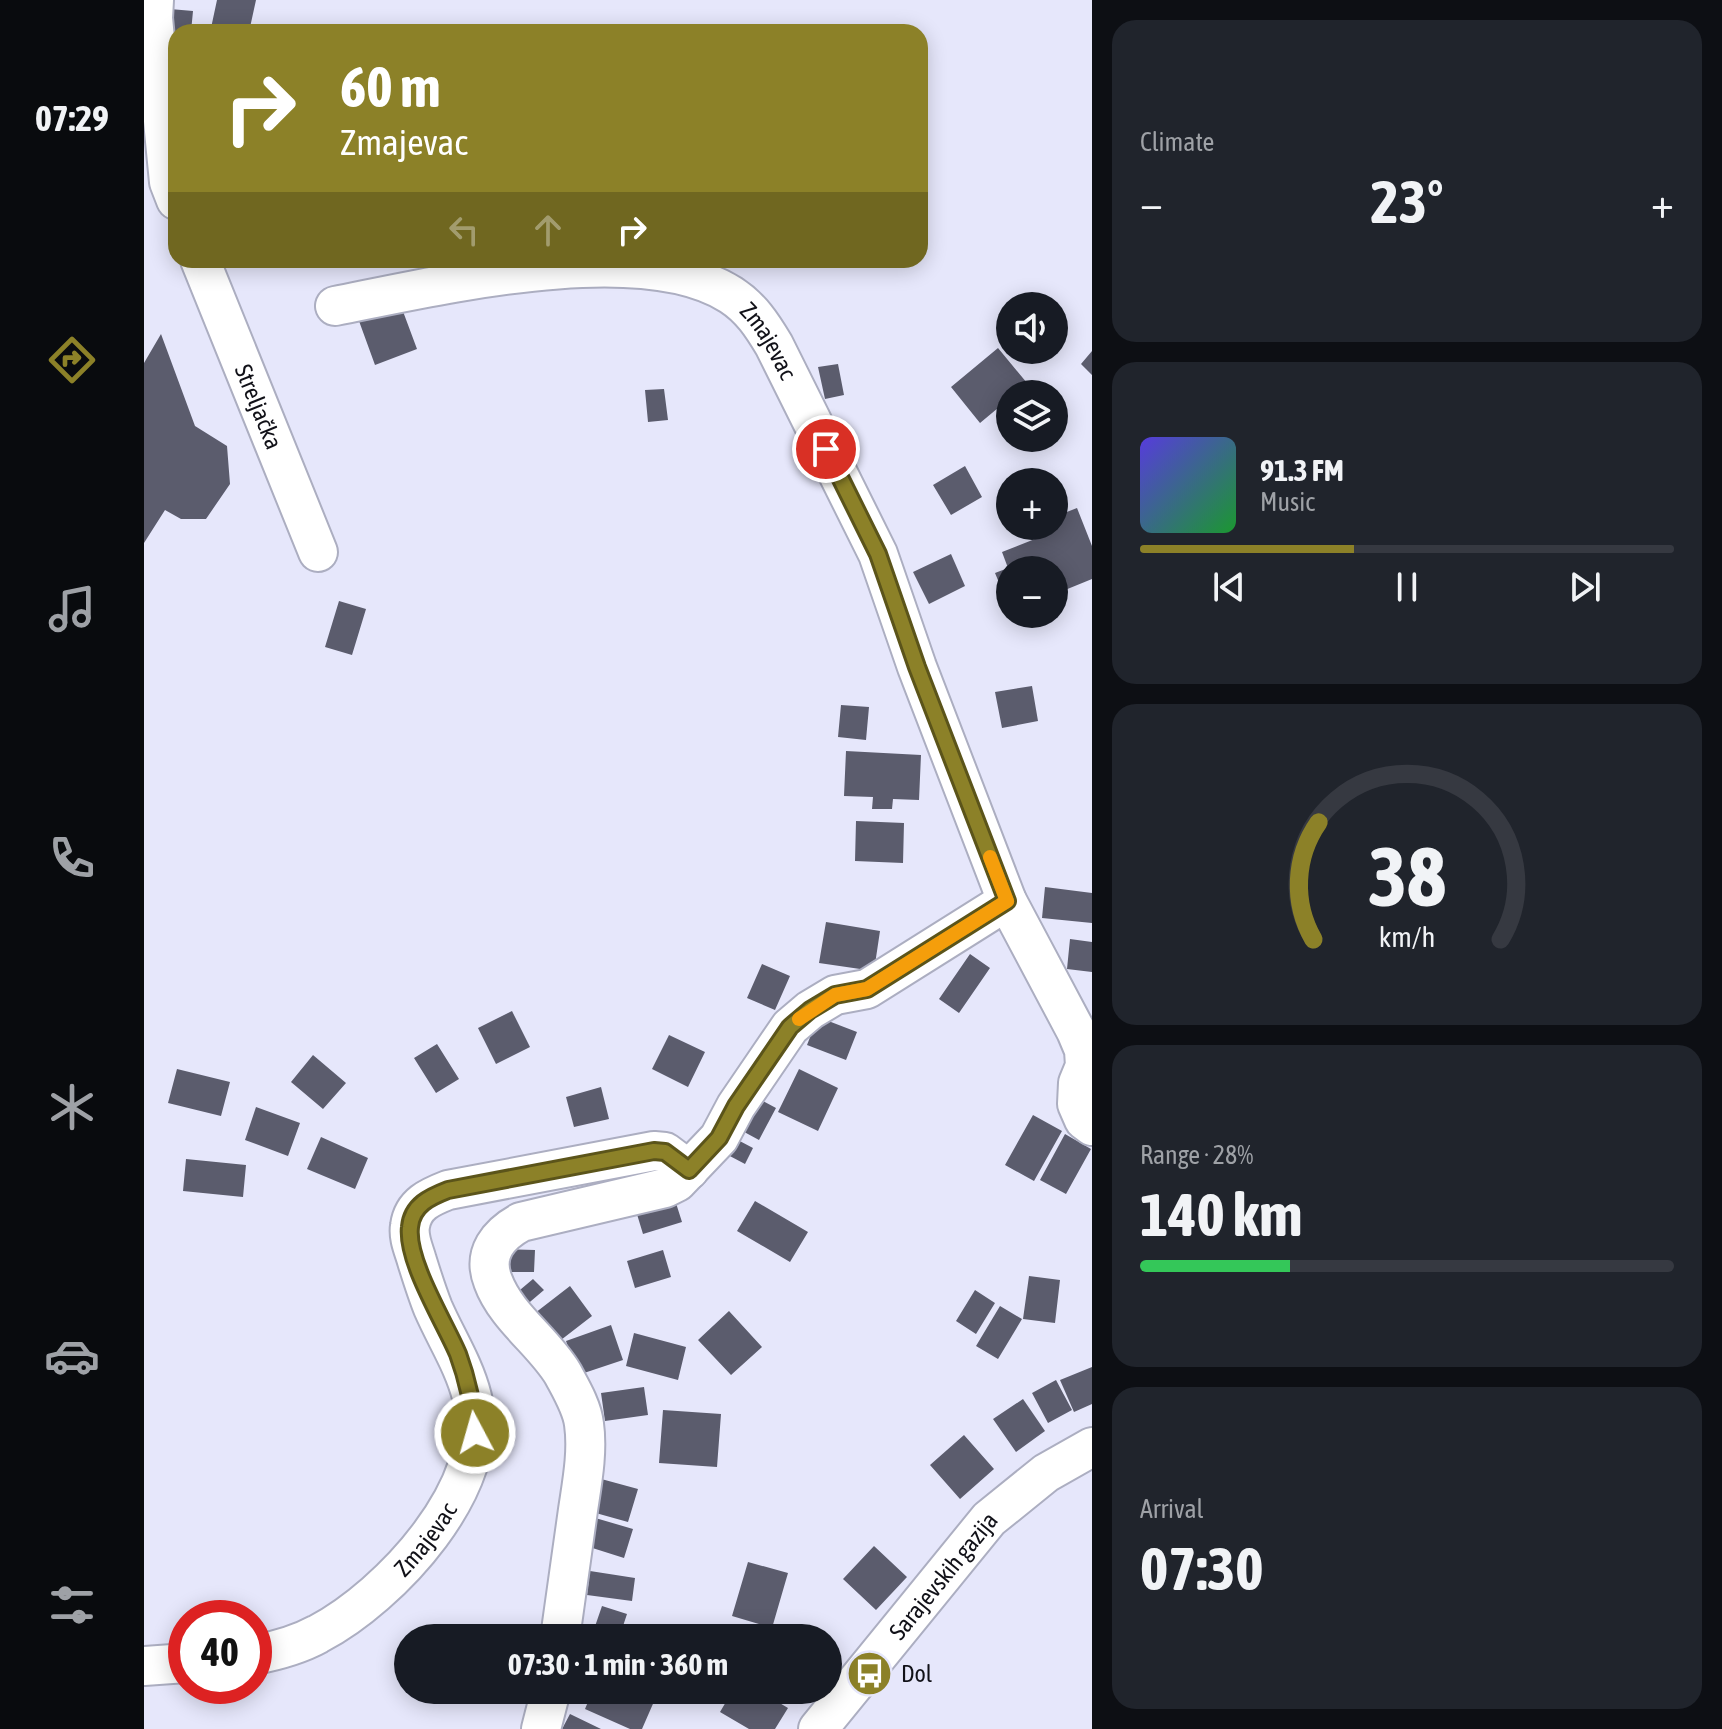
<!DOCTYPE html>
<meta charset="utf-8">
<style>
:root{--surface:#171b24;--page:#20242c;--text:#f1f3f6;--muted:#9ea1a6;--line:#363941;--accent:#8c8128}
body{margin:0;font-family:"Asap Condensed",sans-serif;background:var(--page);color:var(--text);height:100vh;display:flex;flex-direction:column;font-size:30px;white-space:nowrap}
*{box-sizing:border-box;margin:0}
p{font-size:26px;color:var(--muted)}
.icon{flex:none;width:44px;height:44px;fill:none;stroke:currentColor;stroke-width:2;stroke-linecap:round;stroke-linejoin:round}
.map{position:relative;flex:1;overflow:hidden}
.details{display:flex;flex-direction:column;gap:20px;padding:20px;background:#0d0f14;width:630px}
.details>*{flex:none}
.banner{position:absolute;left:24px;top:24px;width:760px;height:244px;border-radius:24px;box-shadow:0 4px 20px #0003;background:#8c8128;color:#fff;overflow:hidden}
.controls{position:absolute;left:852px;top:292px;display:grid;gap:16px}
.controls a{display:grid;place-items:center;width:72px;height:72px;border-radius:50%;background:var(--surface);box-shadow:0 4px 20px #0003;font-size:40px}
.speed{position:absolute;left:24px;top:1600px;display:flex;gap:16px;font-size:40px;font-weight:700;text-align:center}
.speed>*{display:grid;place-content:center;width:104px;height:104px;border-radius:50%;background:var(--surface);box-shadow:0 4px 20px #0003;line-height:1}
.speed .limit{border:12px solid #d22;background:#fff;color:#111}
.pin{position:absolute;display:grid;place-items:center;width:68px;height:68px;color:#fff;margin:-34px;border:4px solid #fff;border-radius:50%;box-shadow:0 2px 8px #0007}
.me{position:absolute;width:88px;margin:-44px;rotate:354deg;stroke-linejoin:round;filter:drop-shadow(0 0 6px #0008)}
.turn{display:flex;align-items:center;gap:28px;height:168px;padding:0 40px;font-size:36px}
.turn .icon{width:104px;height:104px;stroke-width:2.5}
.turn b{display:block;font-size:56px;line-height:68px}
.lanes{display:flex;align-items:center;height:76px;padding:0 40px;background:#0003;justify-content:center;gap:40px;direction:ltr}
.lanes .off{opacity:.35}
.big{font-size:60px;font-weight:700;line-height:1.1}
.details .widget{flex:1;display:flex;flex-direction:column;justify-content:center;gap:12px;min-width:0;padding:0 28px;border-radius:24px;background:var(--page)}
.details .dial{align-items:center;gap:0}
.dial svg{height:208px;overflow:visible;fill:none;stroke:var(--line);stroke-width:7;stroke-linecap:round;text-anchor:middle}
.dial text{fill:var(--text);stroke:none}
.song{display:flex;align-items:center;gap:24px}
.cover{width:96px;height:96px;border-radius:12px;background:linear-gradient(135deg,hsl(250 70% 55%),hsl(130 70% 35%))}
.played{height:8px;border-radius:4px;background:linear-gradient(90deg,var(--accent) 40%,var(--line) 40%)}
.keys{display:flex;justify-content:space-around;direction:ltr}
.heat{display:flex;justify-content:space-between;align-items:center;font-size:44px;direction:ltr}
.charge{height:12px;border-radius:6px;background:linear-gradient(90deg,#34c759 28%,var(--line) 0)}
.trip{position:absolute;left:250px;top:1624px;width:448px;height:80px;border-radius:40px;background:var(--surface);box-shadow:0 4px 20px #0003;font-weight:700;line-height:80px;text-align:center}
main{display:flex;flex:1;min-height:0}
.tab-bar{display:flex;flex-direction:column;width:144px;justify-content:space-around;align-items:center;background:#090b0e;color:var(--muted)}
.tab-bar .icon{width:56px;height:56px}
.tab-bar .selected{color:var(--accent)}
.tab-bar b{font-size:36px;color:var(--text)}
.map>svg:first-child{display:block}
.building{fill:#5b5c6d}
.lines{fill:none;stroke-linecap:round;stroke-linejoin:round}
.minor-casing{stroke:#acaec1;stroke-width:42}
.minor{stroke:#fff;stroke-width:38}
.route-casing{stroke:#5b541a;stroke-width:20}
.route{stroke:#8c8128;stroke-width:14}
.slow{stroke:#f59e0b;stroke-width:14}
.labels{text-anchor:middle;dominant-baseline:central;stroke-width:8;stroke-linejoin:round;paint-order:stroke}
.street-label{font-size:24px;fill:#111118;stroke:#e6e7fb}
.poi-label{font-size:24px;fill:#111118;stroke:#e6e7fb;text-anchor:start}
</style>
<main>
<nav class="tab-bar">
<b>07:29</b>
<svg class="icon selected" aria-label="directions" viewBox="0 0 24 24"><path d="M12 3l9 9-9 9-9-9zM9 14v-3h6M13 9l2 2-2 2"/></svg>
<svg class="icon" aria-label="music" viewBox="0 0 24 24"><path d="M9 18V5l10-2v13"/><circle cx="6" cy="18" r="3"/><circle cx="16" cy="16" r="3"/></svg>
<svg class="icon" aria-label="phone" viewBox="0 0 24 24"><path d="M5 4h4l2 5-3 2q2 4 5 5l2-3 5 2v4C11 20 4 13 5 4z"/></svg>
<svg class="icon" aria-label="climate" viewBox="0 0 24 24"><path d="M12 3v18M4 7l16 10M4 17L20 7"/></svg>
<svg class="icon" aria-label="car" viewBox="0 0 24 24"><path d="M5 17H2v-5l4-1 3-4h7l3 4 3 1v5h-3M9 17h6M6 11h13"/><circle cx="7" cy="17" r="2"/><circle cx="17" cy="17" r="2"/></svg>
<svg class="icon" aria-label="filters" viewBox="0 0 24 24"><path d="M4 7h16M4 17h16"/><circle cx="9" cy="7" r="2"/><circle cx="15" cy="17" r="2"/></svg>
</nav>
<div class="map">
<svg width="948" height="1729" viewBox="0 0 948 1729">
<rect width="100%" height="100%" fill="#e6e7fb"/>
<path class="building" d="M73,0H112L105,32H84L67,28Z
M26,9L49,11L47,32H32V40L23,39Z
M257,306L273,349L231,365L215,321Z
M17,334L51,426L83,446L86,484L62,519H37L21,510L0,543V363Z
M854,348L883,383L870,394H866V398L836,423L807,387Z
M948,351V375L937,364Z
M694,364L700,395L681,399L674,367Z
M520,389L524,420L504,422L501,390Z
M821,466L838,497L807,515L789,485Z
M933,508L948,546V579L921,590L919,583L910,586V570H866V609L851,573L864,568L858,552L896,537L891,526H910V517Z
M807,554L821,586L785,604L769,572Z
M195,601L222,609L208,655L181,647Z
M888,686L894,721L858,728L851,692Z
M697,705L725,707L722,740L694,737Z
M702,751L777,755L775,800L749,799L748,809H728L729,797L700,796Z
M712,821L760,823L759,863L711,861Z
M901,887L948,893V923L898,918Z
M682,922L736,931L730,971L675,963Z
M926,939L948,942V972L923,969Z
M826,954L846,968L815,1013L795,999Z
M618,964L646,976L631,1010L603,998Z
M368,1011L386,1047L352,1064L334,1028Z
M674,1017L713,1032L702,1060L663,1045Z
M525,1035L561,1052L544,1087L508,1069Z
M293,1044L315,1079L292,1093L270,1058Z
M169,1055L202,1083L179,1109L147,1082Z
M33,1069L86,1082L77,1116L24,1103Z
M655,1069L694,1088L674,1131L634,1112Z
M457,1087L465,1119L430,1127L422,1097Z
M608,1095L632,1108L615,1140L591,1127Z
M112,1107L156,1123L144,1156L101,1140Z
M889,1115L918,1131L890,1181L861,1165Z
M921,1134L947,1149L922,1194L896,1180Z
M177,1137L224,1158L211,1189L163,1169Z
M590,1138L609,1148L601,1164L582,1154Z
M42,1159L102,1165L99,1197L39,1191Z
M531,1200L538,1222L499,1234L492,1211Z
M611,1201L664,1232L646,1262L593,1231Z
M360,1249L391,1250L390,1272H360Z
M519,1250L527,1277L491,1288L483,1261Z
M885,1276L916,1280L911,1323L879,1319Z
M389,1279L400,1290L380,1307L370,1295Z
M426,1286L448,1316L404,1350L382,1320Z
M831,1290L851,1303L832,1334L812,1321Z
M856,1306L878,1319L854,1359L832,1346Z
M585,1311L618,1347L587,1375L554,1340Z
M467,1325L479,1360L434,1375L422,1341Z
M490,1333L542,1347L534,1380L482,1366Z
M948,1367V1404L930,1412L916,1380Z
M912,1380L928,1410L904,1423L888,1393Z
M500,1387L504,1415L461,1421L457,1393Z
M879,1399L901,1431L872,1452L849,1419Z
M519,1410L577,1414L573,1467L515,1463Z
M820,1435L850,1469L816,1499L786,1465Z
M450,1477L494,1489L484,1522L441,1510Z
M448,1517L489,1529L480,1558L439,1545Z
M730,1546L763,1577L732,1610L699,1579Z
M604,1562L644,1573L628,1628L588,1616Z
M446,1571L491,1578L488,1601L443,1595Z
M458,1606L483,1614L475,1638H447Z
M449,1690H515L498,1729H486L441,1709Z
M589,1690H614L644,1708L631,1729H605L576,1712Z
M426,1714L457,1729H418Z"/>
<g class="lines">
<defs>
<g id="minor">
<path d="M10,0L9,18L25,182L32,200"/>
<path id="s1" d="M56,260L174,552"/>
<path id="s2" d="M191,306C293,286 496,237 587,295C607,308 618,325 630,345L734,554L773,667L863,901L932,1031L940,1050L941,1066L934,1083L933,1104L940,1120L948,1126"/>
<path d="M416,1638C422,1595 428,1553 434,1510C438,1483 444,1452 440,1424C438,1407 427,1389 419,1374C400,1342 362,1317 349,1281C338,1253 355,1234 377,1222L521,1188L533,1182L575,1138L592,1106L646,1027L666,1010L691,995L723,989L863,901"/>
<path id="s3" d="M110,1655C131,1651 154,1645 174,1634C245,1597 351,1485 328,1397C320,1365 302,1338 289,1308C283,1293 278,1277 273,1261C270,1250 264,1238 266,1226C269,1204 286,1197 304,1190L510,1151L521,1152L545,1170"/>
<path d="M0,1666L42,1663"/>
<path d="M397,1729L407,1690"/>
<path id="s4" d="M674,1729L845,1519L902,1473L948,1447"/>
</g>
</defs>
<use href="#minor" class="minor-casing"/>
<use href="#minor" class="minor"/>
</g>
<g class="lines">
<defs>
<path id="route" d="M331,1433C329,1405 324,1381 314,1354C301,1323 262,1261 266,1227C268,1205 286,1197 304,1190L510,1151L521,1152L545,1170L575,1138L592,1106L646,1027L666,1010L691,995L723,989L863,901L773,667L734,554L682,449"/>
</defs>
<use href="#route" class="route-casing"/>
<use href="#route" class="route"/>
<path class="slow" d="M655,1019L691,995L723,989L863,901L846,857"/>
</g>
<defs>
<symbol id="bus-disc" viewBox="-11 -11 22 22"><circle r="9.5" fill="#8c8128" stroke="#e6e7fb"/><path d="M-5-6H5V4H4V6H2V4H-2V6H-4V4H-5ZM-3.5-4V0h7V-4ZM-3.5 1.2v1.5H-2V1.2ZM2 1.2v1.5H3.5V1.2Z" fill="#fff"/></symbol>
</defs>
<g fill-rule="evenodd">
<use href="#bus-disc" x="700" y="1648" width="51" height="51"/>
</g>
<g class="labels">
<g class="street-label">
<text stroke="none"><textPath href="#s2" startOffset="464">Zmajevac</textPath></text>
<text stroke="none"><textPath href="#s1" startOffset="158">Streljačka</textPath></text>
<text stroke="none"><textPath href="#s3" startOffset="212">Zmajevac</textPath></text>
<text stroke="none"><textPath href="#s4" startOffset="198">Sarajevskih gazija</textPath></text>
</g>
<g class="poi-label">
<text x="757" y="1673">Dol</text>
</g>
</g>
</svg>
<div class="controls">
<a><svg class="icon" aria-label="sound" viewBox="0 0 24 24"><path d="M4 9h4l5-4v14l-5-4H4zM17 9q2 3 0 6"/></svg></a>
<a><svg class="icon" aria-label="layers" viewBox="0 0 24 24"><path d="M12 4l9 5-9 5-9-5zM3 14l9 5 9-5"/></svg></a>
<a>+</a>
<a>−</a>
</div>
<div class="speed"><div class="limit">40</div></div>
<div class="pin" style="left:682px;top:449px;background:#d93025"><svg class="icon" aria-label="arrive" viewBox="0 0 24 24"><path d="M6 21V4h12l-3 4 3 4H6"/></svg></div>
<svg class="me" style="left:331px;top:1433px" viewBox="-20 -20 40 40"><circle r="17" fill="#8c8128" stroke="#fff" stroke-width="3"/><path d="M0-11L8 9 0 5-8 9z" fill="#fff"/></svg>
<div class="trip">07:30 · 1 min · 360 m</div>
<div class="banner">
<div class="turn"><svg class="icon" aria-label="right" viewBox="0 0 24 24"><path d="M7 20v-9h11M14 6l5 5-5 5"/></svg><div><b>60 m</b>Zmajevac</div></div>
<div class="lanes"><svg class="icon off" aria-label="left" viewBox="0 0 24 24"><path d="M17 20v-9H6M10 6l-5 5 5 5"/></svg><svg class="icon off" aria-label="ahead" viewBox="0 0 24 24"><path d="M12 20V5M6 11l6-6 6 6"/></svg><svg class="icon" aria-label="right" viewBox="0 0 24 24"><path d="M7 20v-9h11M14 6l5 5-5 5"/></svg></div>
</div>
</div>
<section class="details">
<div class="widget"><p>Climate</p>
<div class="heat"><a>−</a><b class="big">23°</b><a>+</a></div>
</div>
<div class="widget">
<div class="song"><i class="cover"></i><div><b>91.3 FM</b><p>Music</p></div></div>
<div class="played"></div>
<div class="keys"><svg class="icon" aria-label="previous" viewBox="0 0 24 24"><path d="M18 5L8 12l10 7zM5 5v14"/></svg><svg class="icon" aria-label="pause" viewBox="0 0 24 24"><path d="M8 5v14M16 5v14"/></svg><svg class="icon" aria-label="next" viewBox="0 0 24 24"><path d="M6 5l10 7-10 7zM19 5v14"/></svg></div>
</div>
<div class="widget dial"><svg viewBox="0 0 100 80">
<path d="M14 69A42 42 0 1 1 86 69"/>
<path d="M14 69A42 42 0 0 1 16 24" stroke="#8c8128"/>
<text x="50" y="56" font-size="32" font-weight="700">38</text>
<text x="50" y="72" font-size="11">km/h</text>
</svg></div>
<div class="widget"><p>Range · 28%</p><b class="big">140 km</b><div class="charge"></div></div>
<div class="widget"><p>Arrival</p><b class="big">07:30</b></div>
</section>
</main>
